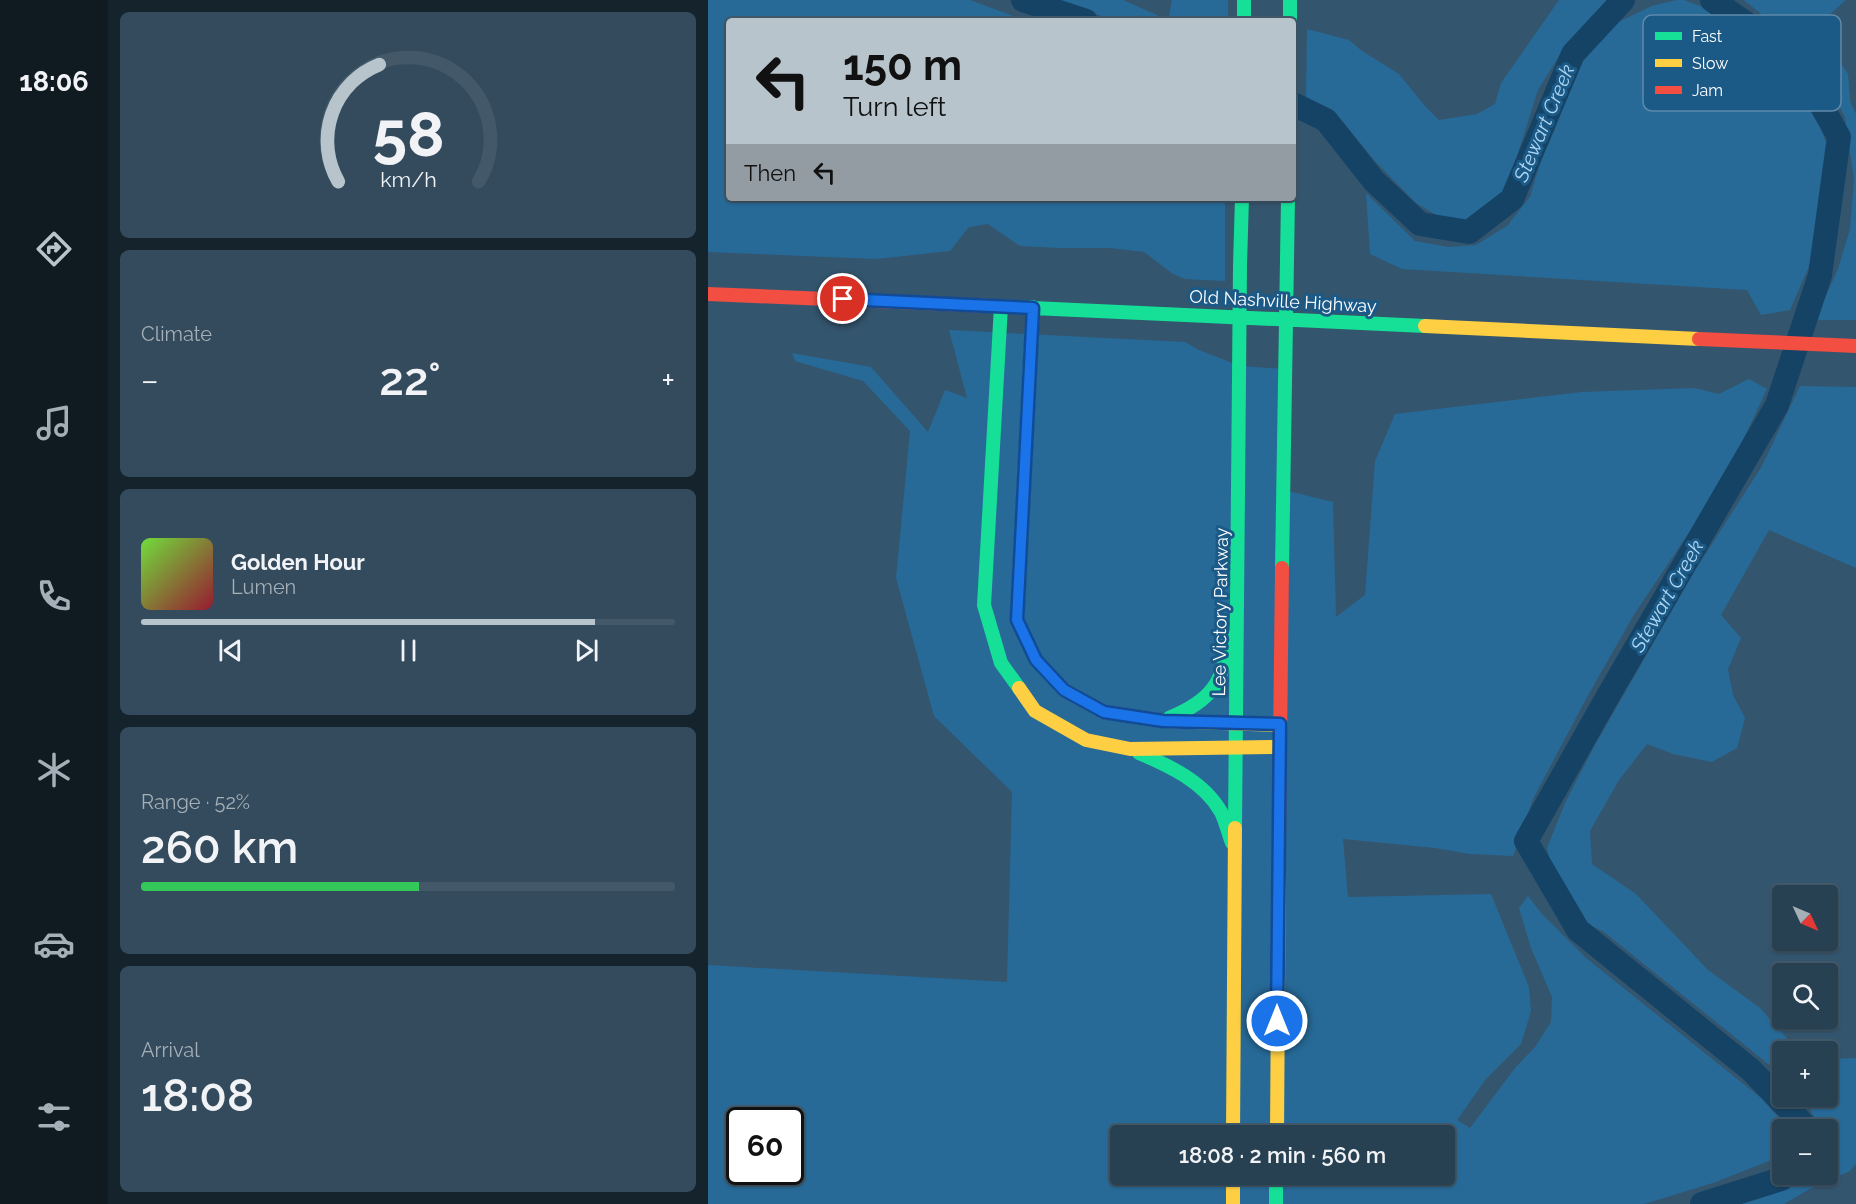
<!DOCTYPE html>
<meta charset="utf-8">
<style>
:root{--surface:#274052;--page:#334b5c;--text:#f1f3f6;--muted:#a4afb8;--line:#435969;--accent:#b8c4cc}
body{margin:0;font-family:Raleway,sans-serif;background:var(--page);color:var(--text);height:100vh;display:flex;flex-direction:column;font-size:22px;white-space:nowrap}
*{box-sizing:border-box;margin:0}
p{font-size:20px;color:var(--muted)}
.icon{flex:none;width:33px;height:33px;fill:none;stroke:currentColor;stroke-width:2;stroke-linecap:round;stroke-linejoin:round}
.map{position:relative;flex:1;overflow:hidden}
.sheet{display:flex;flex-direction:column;gap:12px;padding:12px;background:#15232d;width:600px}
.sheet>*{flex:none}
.banner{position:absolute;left:18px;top:18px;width:570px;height:183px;border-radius:6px;box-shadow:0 2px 4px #0004,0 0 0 2px var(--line);background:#b8c4cc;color:#111;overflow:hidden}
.needle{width:39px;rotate:134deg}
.buttons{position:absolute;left:1064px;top:885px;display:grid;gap:12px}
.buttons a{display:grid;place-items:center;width:66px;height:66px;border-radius:6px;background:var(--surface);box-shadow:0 2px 4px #0004,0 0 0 2px var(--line);font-size:30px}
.speed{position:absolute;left:18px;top:1107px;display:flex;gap:12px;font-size:30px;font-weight:700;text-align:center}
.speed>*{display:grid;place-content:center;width:78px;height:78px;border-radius:50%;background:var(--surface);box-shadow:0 2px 4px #0004,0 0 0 2px var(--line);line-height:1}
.speed .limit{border:3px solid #111;border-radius:9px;background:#fff;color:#111}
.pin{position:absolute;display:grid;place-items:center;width:51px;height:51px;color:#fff;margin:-26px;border:3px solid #fff;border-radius:50%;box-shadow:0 2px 6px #0007}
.me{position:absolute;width:66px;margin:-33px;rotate:0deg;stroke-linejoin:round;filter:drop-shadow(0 0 4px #0008)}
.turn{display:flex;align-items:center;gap:21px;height:126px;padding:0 18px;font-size:27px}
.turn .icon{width:78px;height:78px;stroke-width:2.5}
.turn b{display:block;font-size:42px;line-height:51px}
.then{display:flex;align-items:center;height:57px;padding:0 18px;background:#0003;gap:12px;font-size:22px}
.big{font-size:45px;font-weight:600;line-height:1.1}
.sheet .card{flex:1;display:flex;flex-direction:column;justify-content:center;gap:9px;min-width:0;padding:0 21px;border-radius:9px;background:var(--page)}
.sheet .dial{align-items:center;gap:0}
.dial svg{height:156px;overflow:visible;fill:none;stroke:var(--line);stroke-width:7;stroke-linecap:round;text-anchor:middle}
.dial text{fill:var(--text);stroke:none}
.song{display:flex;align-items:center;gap:18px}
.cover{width:72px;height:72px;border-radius:9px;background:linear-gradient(135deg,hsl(100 70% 55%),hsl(350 70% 35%))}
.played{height:6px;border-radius:3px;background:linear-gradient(90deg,var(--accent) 85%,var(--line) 85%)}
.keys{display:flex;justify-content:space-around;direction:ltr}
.heat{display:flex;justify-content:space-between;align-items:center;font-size:33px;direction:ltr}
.charge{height:9px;border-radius:4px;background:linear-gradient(90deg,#34c759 52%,var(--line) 0)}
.trip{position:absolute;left:402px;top:1125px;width:345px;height:60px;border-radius:6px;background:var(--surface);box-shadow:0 2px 4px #0004,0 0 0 2px var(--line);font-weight:600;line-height:60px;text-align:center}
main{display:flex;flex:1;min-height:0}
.dock{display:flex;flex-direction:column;width:108px;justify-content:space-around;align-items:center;background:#101a21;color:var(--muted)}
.dock .icon{width:42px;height:42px}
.dock .active{color:var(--accent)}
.dock b{font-size:27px;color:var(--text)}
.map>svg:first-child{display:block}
.green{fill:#276a98;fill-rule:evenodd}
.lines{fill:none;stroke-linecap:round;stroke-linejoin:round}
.river{stroke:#154365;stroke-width:24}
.fast{stroke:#16e098;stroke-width:14}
.slow{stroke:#ffcf43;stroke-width:14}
.jam{stroke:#f24e42;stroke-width:14}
.route-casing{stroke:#114b97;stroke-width:15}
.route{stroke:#1a73e8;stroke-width:10}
.labels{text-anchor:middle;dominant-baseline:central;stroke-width:6;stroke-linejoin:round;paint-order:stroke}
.street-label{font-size:18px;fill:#fff;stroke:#1b5986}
.water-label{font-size:20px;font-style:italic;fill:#afd7f3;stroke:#1b5986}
.key{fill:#1b5986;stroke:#5f8baa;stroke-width:1.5}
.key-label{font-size:16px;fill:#fff}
</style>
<main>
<nav class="dock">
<b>18:06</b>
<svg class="icon active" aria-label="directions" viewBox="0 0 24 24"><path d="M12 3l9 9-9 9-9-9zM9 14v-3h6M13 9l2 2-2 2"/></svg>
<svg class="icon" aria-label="music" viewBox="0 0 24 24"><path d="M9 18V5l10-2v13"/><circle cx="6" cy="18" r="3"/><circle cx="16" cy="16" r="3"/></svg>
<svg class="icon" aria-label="phone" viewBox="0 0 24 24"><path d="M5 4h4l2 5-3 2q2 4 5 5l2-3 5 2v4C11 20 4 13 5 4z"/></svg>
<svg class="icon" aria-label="climate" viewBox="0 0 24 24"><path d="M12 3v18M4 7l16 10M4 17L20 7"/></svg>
<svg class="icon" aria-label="car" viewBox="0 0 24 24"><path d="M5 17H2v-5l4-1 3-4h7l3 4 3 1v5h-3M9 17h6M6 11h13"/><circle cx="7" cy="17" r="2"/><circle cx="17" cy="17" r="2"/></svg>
<svg class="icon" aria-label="filters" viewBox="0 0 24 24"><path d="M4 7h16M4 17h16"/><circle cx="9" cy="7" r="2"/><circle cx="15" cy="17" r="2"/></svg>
</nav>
<section class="sheet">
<div class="card dial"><svg viewBox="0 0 100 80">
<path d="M14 69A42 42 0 1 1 86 69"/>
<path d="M14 69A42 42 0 0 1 35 9" stroke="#b8c4cc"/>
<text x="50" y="56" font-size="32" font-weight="700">58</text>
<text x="50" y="72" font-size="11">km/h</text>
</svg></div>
<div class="card"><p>Climate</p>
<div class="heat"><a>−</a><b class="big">22°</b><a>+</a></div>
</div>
<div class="card">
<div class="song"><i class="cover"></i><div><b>Golden Hour</b><p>Lumen</p></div></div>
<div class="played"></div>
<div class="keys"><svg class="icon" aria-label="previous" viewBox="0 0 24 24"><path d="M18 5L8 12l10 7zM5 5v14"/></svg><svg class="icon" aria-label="pause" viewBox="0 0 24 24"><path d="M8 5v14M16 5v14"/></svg><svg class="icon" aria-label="next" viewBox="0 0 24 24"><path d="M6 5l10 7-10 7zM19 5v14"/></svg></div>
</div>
<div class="card"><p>Range · 52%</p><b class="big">260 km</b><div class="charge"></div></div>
<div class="card"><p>Arrival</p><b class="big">18:08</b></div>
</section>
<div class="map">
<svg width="1148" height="1204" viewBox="0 0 1148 1204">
<rect width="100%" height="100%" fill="#34556e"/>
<path class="green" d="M0,0H262L319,21H21V198H517V281L477,279L465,274L436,252L403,248H353L312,246L280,224L261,227L242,251L168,259L0,252Z
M342,0H415L460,20L464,0H520V21H410Z
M851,0H904L859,43L830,90L797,194L765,221H738L708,203L666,160L636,123L598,100L599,29L641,40L654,51L691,74L717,106L731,120L769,114L787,104L793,83Z
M969,0H976L1013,14L1058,50L1098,90L1119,145L1105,257L1082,310L1053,315L1039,290L694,269L662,254L658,193L707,241L741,247L768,245L799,226L822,197L833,160L847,129L858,86L876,52L904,25L944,6Z
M1036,0H1138L1109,26L1140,74L1142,101L1148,114V320H1107L1130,269L1142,229L1146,179L1137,117L1115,76L1073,30Z
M241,330L477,342L491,350L532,366L577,369L576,490L625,502L628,617L657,595L667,461L687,414L874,392L986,388L1011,394L1041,379L1059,389L1034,442L982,531L927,613L879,697L825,799L805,856L762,854L727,848L635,839L640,897L783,894L821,987L823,1011L813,1044L778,1079L749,1120L762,1128L807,1068L827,1047L843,1022L844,997L823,948L811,908L820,896L834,914L878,958L1053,1098L1078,1126V1129L1074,1130V1147L1061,1161L1005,1183L936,1204H0V965L299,982L304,792L226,716L188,578L202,431L155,381L87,361L84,353L163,367L220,432L237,390L259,398ZM32,1120H82V1172H32ZM412,1136H736V1174H412Z
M1092,386L1148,387V568L1061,530L1013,615L1033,638L1020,669L1025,695L1037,718L1029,748L1004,762L965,754L939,744L911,780L882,831L884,864L928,894L1000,970L1052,1008L1083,1043L1098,1051L1074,1052V1075L896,932L874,921L845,877L839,848L858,801L887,745L986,572L1054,466Z
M1148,1058V1164L1142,1171L1100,1190L1076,1204H1025L1081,1182L1087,1175L1119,1174V1130L1108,1129V1120L1095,1097L1119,1096V1059Z"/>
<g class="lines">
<path class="river" d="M315,0L378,21
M1004,0L1085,55L1131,137L1112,275L1069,405L900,696L818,841L870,930L1043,1070L1098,1127L1097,1130
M585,104L618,120L666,181L712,224L761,232L804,199L865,54L915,0
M994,1204L1073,1179L1075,1174"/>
<path class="fast" d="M536,0V21
M582,0V21
M283,306L717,326
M293,306L276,605L293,663L311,688
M325,307L309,620L328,660L352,686
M574,568L580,198
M461,718C503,701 517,682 520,637
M431,753C462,766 496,782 513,812C518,822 520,833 524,843
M527,828L532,265L534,198
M568,1174V1204"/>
<path class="slow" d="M717,326L991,339
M352,686L356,690L396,712L455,721L572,725
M311,688L327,711L378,740L422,749L571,747
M525,1136L527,828
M569,1136L571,834
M525,1174V1204"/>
<path class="jam" d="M0,294L283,306
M991,339L1148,346
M571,834L574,568"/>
</g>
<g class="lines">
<defs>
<path id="route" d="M135,299L325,308L309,620L328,660L356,690L396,712L455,721L572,724L569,1021"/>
</defs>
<use href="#route" class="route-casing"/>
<use href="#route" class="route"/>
</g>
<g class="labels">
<g class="street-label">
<text transform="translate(575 301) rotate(3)">Old Nashville Highway</text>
<text transform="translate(512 612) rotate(-89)">Lee Victory Parkway</text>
</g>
<g class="water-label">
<text transform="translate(836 123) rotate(-67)">Stewart Creek</text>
<text transform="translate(959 596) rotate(-60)">Stewart Creek</text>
</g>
</g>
<rect x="935" y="15" width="198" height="96" rx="9" class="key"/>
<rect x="947" y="32" width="27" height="8" fill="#16e098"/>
<rect x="947" y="59" width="27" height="8" fill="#ffcf43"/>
<rect x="947" y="86" width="27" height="8" fill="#f24e42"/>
<g class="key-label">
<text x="984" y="42">Fast</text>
<text x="984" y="69">Slow</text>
<text x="984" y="96">Jam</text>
</g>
</svg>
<div class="buttons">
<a><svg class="needle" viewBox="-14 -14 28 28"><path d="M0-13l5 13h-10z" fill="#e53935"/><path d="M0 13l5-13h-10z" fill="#a4afb8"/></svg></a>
<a><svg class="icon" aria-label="search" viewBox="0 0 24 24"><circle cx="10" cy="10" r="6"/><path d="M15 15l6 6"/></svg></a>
<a>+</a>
<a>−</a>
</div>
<div class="speed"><div class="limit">60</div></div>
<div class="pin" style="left:135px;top:299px;background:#d93025"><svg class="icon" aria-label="arrive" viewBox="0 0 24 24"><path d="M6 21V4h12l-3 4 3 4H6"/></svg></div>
<svg class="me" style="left:569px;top:1021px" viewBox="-20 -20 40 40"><circle r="17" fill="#1a73e8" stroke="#fff" stroke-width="3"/><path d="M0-11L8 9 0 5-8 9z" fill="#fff"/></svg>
<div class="trip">18:08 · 2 min · 560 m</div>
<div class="banner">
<div class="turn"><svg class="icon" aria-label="left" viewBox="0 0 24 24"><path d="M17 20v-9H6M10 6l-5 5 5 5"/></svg><div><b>150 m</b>Turn left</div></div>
<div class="then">Then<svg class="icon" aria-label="left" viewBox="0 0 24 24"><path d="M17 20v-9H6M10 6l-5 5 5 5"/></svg></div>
</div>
</div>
</main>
